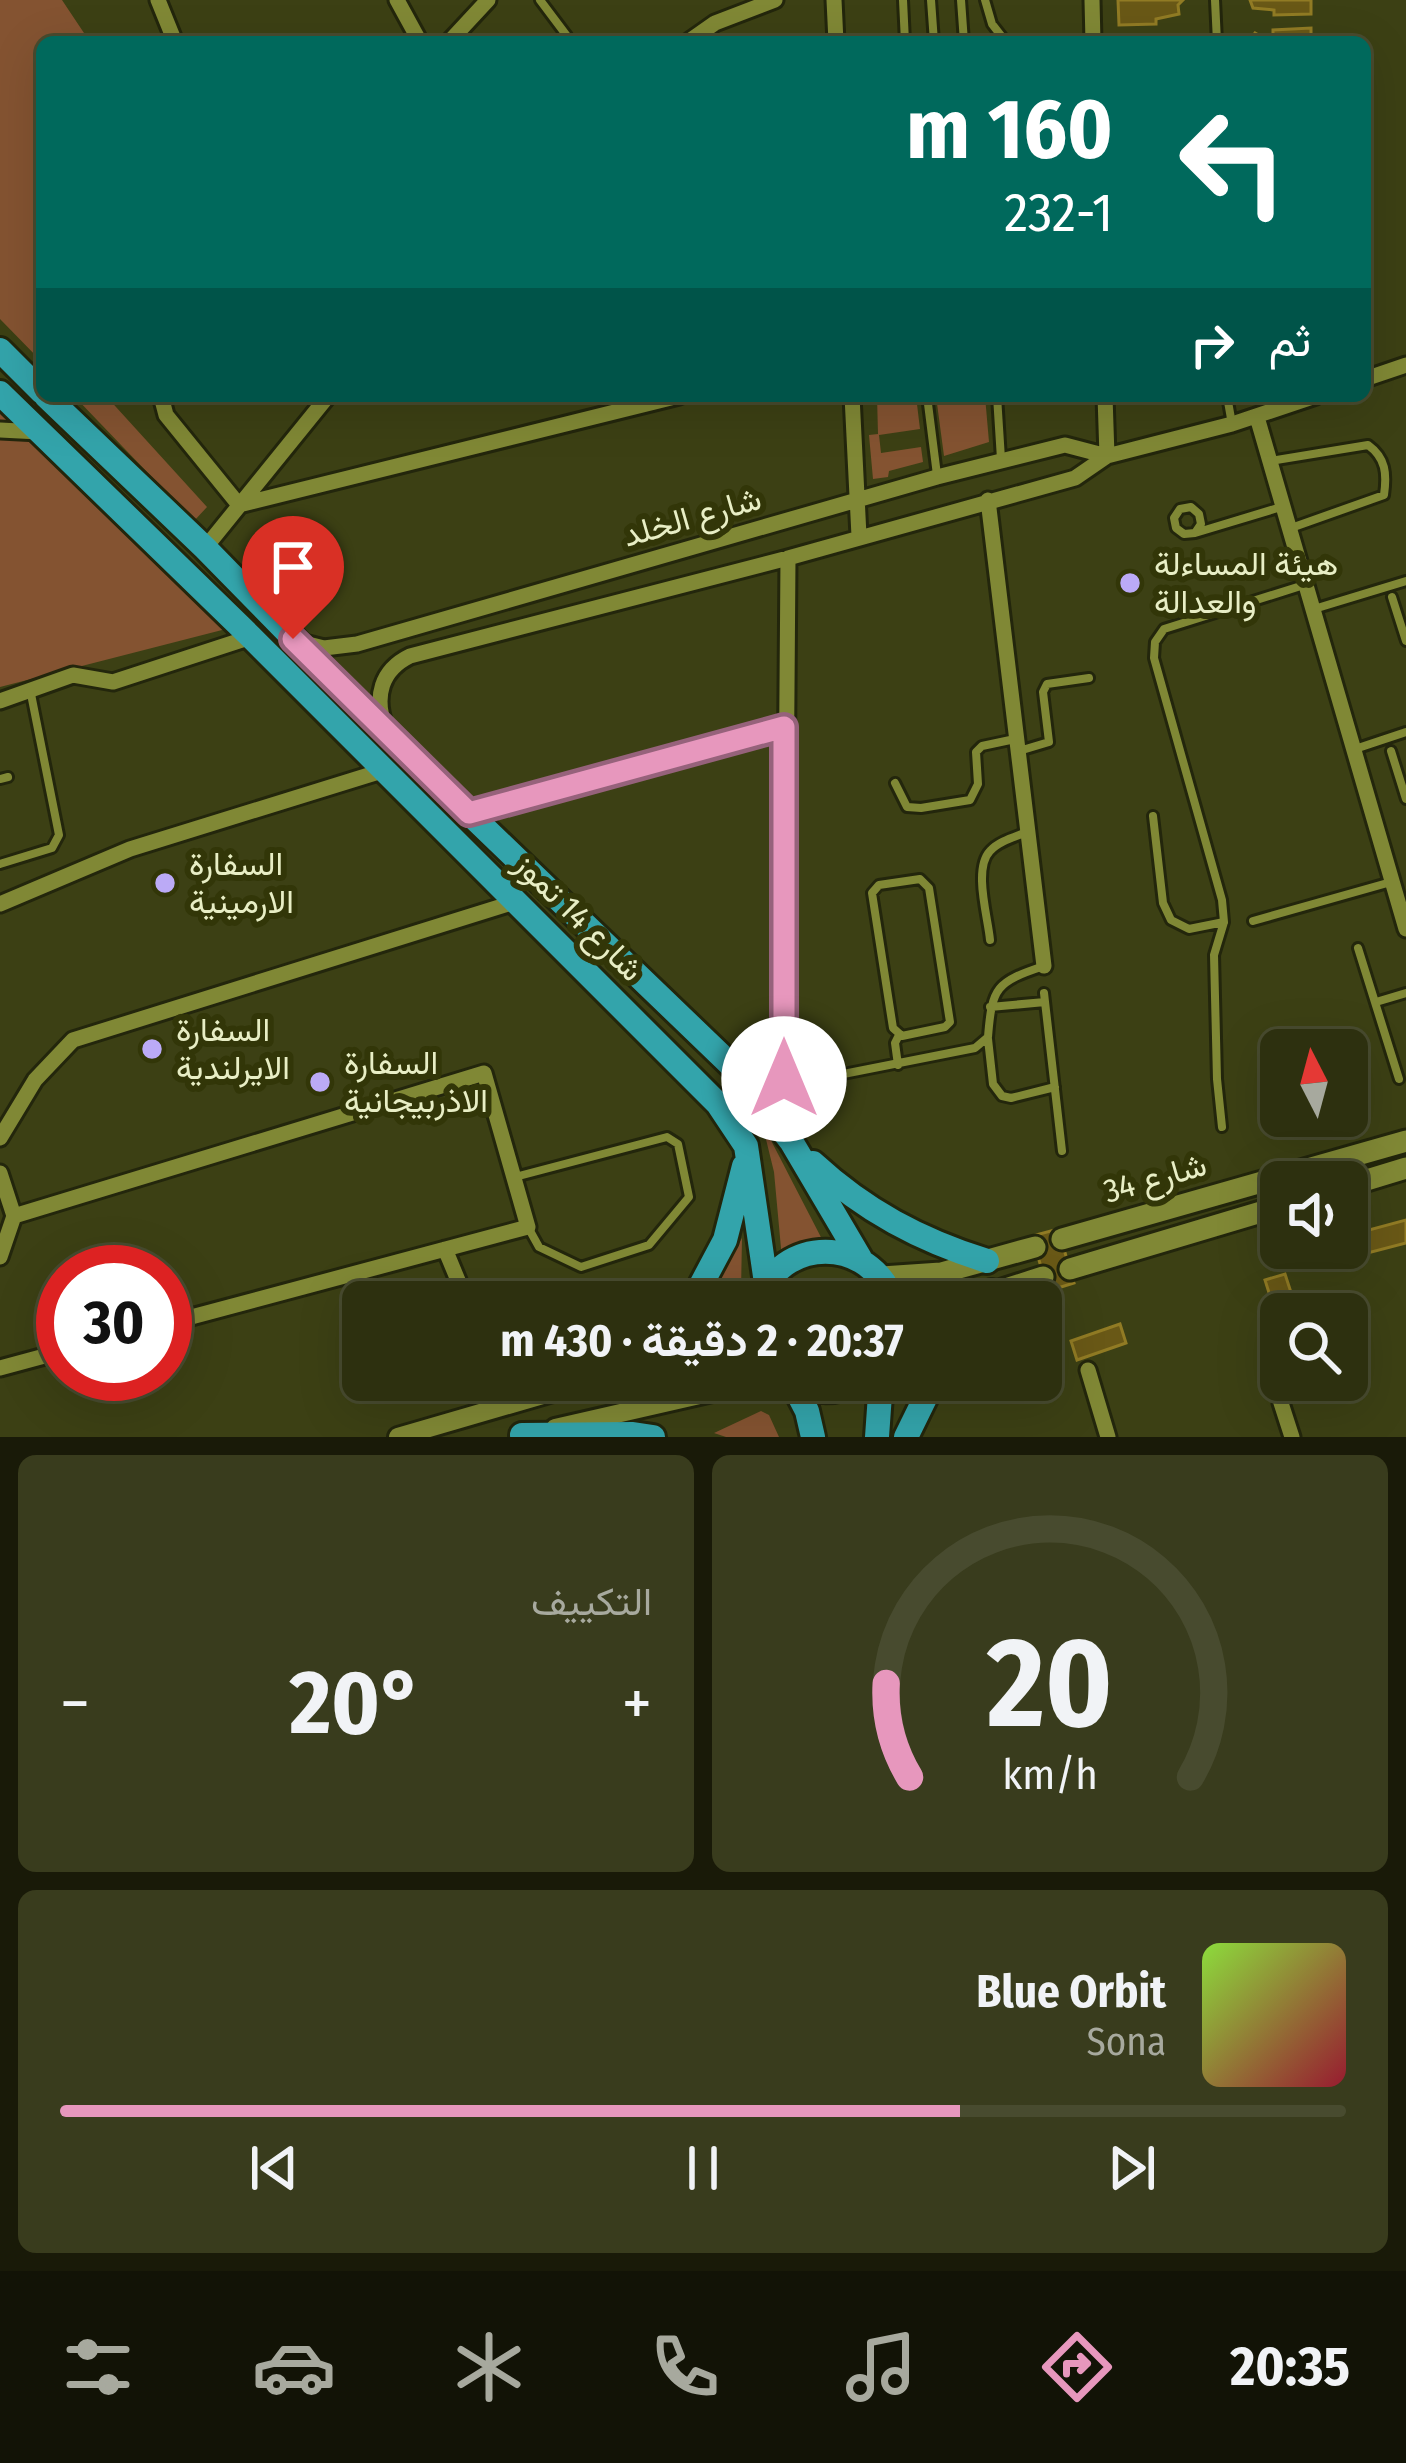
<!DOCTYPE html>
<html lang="ar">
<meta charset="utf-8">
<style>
:root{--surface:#2d300f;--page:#393c1d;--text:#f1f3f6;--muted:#a7a99e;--line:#484b2f;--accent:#e797bd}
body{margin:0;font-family:"Fira Sans Condensed",Vazirmatn,sans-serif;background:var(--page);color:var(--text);direction:rtl;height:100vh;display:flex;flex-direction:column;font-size:45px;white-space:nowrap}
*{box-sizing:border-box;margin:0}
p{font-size:39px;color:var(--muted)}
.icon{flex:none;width:66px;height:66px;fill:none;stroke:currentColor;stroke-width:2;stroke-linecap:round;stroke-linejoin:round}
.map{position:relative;height:1437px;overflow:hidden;direction:ltr}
.details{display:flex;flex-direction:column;gap:18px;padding:18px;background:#191a08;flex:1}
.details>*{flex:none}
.top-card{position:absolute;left:36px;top:36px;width:1335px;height:366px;border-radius:18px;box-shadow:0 12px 48px #0002,0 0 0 3px var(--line);direction:rtl;background:#00695c;color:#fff;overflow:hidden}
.needle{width:78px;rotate:354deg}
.tools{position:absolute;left:1260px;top:1029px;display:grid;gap:24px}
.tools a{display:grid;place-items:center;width:108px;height:108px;border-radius:18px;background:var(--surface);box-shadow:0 12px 48px #0002,0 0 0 3px var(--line);font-size:60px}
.speed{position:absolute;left:36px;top:1245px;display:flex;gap:24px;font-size:60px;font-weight:700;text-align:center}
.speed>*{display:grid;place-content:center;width:156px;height:156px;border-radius:50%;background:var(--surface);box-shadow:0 12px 48px #0002,0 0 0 3px var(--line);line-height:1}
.speed .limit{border:18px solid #d22;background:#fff;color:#111}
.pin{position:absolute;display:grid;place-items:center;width:102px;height:102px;color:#fff;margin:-123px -51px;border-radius:50% 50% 50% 0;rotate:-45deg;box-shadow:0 0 12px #0007}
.pin .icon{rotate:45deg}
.me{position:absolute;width:132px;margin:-66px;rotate:0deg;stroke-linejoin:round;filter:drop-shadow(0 0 9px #0008)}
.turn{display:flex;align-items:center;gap:42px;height:252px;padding:0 60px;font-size:54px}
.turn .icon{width:156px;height:156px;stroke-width:2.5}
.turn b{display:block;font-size:84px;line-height:102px}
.then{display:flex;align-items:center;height:114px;padding:0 60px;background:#0003;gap:24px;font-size:45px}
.big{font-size:90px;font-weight:700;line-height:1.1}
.details .tile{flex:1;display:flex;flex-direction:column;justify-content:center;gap:18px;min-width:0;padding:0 42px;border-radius:18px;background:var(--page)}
.details .dial{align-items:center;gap:0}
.dial svg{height:312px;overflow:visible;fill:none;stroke:var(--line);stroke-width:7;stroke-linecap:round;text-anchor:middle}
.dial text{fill:var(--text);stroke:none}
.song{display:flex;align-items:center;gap:36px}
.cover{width:144px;height:144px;border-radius:18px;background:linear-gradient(135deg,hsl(90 70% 55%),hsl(350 70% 35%))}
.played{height:12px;border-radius:6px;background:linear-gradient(90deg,var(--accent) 70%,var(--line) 70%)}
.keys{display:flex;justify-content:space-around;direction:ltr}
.heat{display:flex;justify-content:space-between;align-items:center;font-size:66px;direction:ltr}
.details .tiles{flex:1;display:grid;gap:18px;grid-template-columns:1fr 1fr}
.tile:last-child{grid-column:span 2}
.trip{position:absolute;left:342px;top:1281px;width:720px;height:120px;border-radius:18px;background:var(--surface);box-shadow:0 12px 48px #0002,0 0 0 3px var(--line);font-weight:700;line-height:120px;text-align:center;direction:rtl}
.tabs{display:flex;height:192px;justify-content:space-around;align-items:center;background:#121306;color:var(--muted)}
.tabs .icon{width:84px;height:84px}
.tabs .current{color:var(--accent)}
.tabs b{font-size:54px;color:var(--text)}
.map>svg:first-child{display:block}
.green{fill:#845331}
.building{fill:#695816;stroke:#917b24;stroke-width:3}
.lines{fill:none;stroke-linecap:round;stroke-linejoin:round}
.service-casing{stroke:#23260c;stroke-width:14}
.minor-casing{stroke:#23260c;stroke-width:21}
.tertiary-casing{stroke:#23260c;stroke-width:24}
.secondary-casing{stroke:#23260c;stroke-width:27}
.primary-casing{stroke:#23260c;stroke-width:30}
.service{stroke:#808835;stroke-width:8}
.minor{stroke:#808835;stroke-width:15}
.tertiary{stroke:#808835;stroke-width:18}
.secondary{stroke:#808835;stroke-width:21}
.primary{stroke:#33a4ab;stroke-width:24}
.route-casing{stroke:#96627b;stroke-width:30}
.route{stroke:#e797bd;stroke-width:21}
.poi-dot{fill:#bbaaf6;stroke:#323608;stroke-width:4.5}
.labels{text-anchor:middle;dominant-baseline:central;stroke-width:12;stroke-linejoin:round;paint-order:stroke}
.street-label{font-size:33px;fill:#e8eec5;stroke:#323608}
.poi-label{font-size:33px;fill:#e8eec5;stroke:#323608;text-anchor:start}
</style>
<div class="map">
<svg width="1406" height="1437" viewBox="0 0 1406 1437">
<rect width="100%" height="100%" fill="#3c4014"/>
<path class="green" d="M0,0H62L90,42H42V362L0,319Z
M74,396H106L207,507L194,521Z
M877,396H916L920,429L879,435L881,453L921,447L923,462L889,471L888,477L873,479L869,435L878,434Z
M936,396H985L989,442L944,456Z
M0,403L226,629L0,687Z
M762,1123L825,1245L782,1259L774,1172Z
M742,1238L741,1291L724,1302H705Z
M761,1411L769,1415L779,1437H726L714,1433Z"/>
<path class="building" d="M1118,0H1183L1178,5L1179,14L1156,19V24L1119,25Z
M1250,0H1311V14L1274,15V10L1253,8Z
M1311,28V42L1249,41L1255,33L1262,37L1273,34V30Z
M1406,1220V1243L1360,1255L1354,1234Z
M1058,1229L1074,1283L1048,1291L1032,1236Z
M1285,1274L1298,1314H1281V1331L1265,1280Z
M832,1290L847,1297L848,1302H799Z
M1120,1324L1126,1343L1077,1360L1071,1341Z"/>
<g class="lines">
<defs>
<path id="service" d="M540,0L567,36
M903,0L905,42
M931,0L934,42
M961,0L964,42
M985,0L992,24L1006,42
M1215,0L1217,42
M927,396L937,475
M997,396L1001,459
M1227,396L1232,424
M1270,461L1368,445C1386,458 1387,474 1384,495L1291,528
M1195,533L1184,534L1176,528L1174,518L1180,509L1191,507L1199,514L1201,524L1195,533L1281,507
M1392,597L1406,641
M1314,609L1406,581
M1355,749L1406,732
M1019,751L1049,742L1043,692L1047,684L1089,678
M1391,751L1406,799
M0,779L8,777
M895,783L907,807L921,808L970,800L978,784L976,752L982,746L1015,739
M1153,816L1163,903L1171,920L1189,929L1224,922
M0,864L52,848L59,835L30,689
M920,879L929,888L950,1022L945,1027L902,1036L893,1028L872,893L879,885Z
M1253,921L1391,882
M990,940C988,917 973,869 990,851C999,841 1015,837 1027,832
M1358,948L1399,1079
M1044,993L1062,1151
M1376,1002L1406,993
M990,1007L1045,1002
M988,1039L993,1084L1002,1096L1011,1098L1055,1087
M898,1065L895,1043L899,1035
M786,1079L813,1080L975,1048L988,1037C992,987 996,982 1044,966
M1222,1127L1217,1079L1214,955L1224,922L1222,900L1154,658L1155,642L1164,629L1304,585
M515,1177L667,1137L678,1144L689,1197L649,1245L581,1267L539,1247L529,1229"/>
<path id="minor" d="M158,0L175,42
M397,0L420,42
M834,0L836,42
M1092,0L1093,42
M449,42L488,0
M688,42L715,23L775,0
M1365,379L1406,365
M161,396L166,415L239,505L679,396
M852,396L859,536
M1105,396L1107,456
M1257,417L1406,929
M0,430L39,432
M988,500L1044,966
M205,548L328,396
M300,642L324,648L357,644L937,477L1065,445L1107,456
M0,701L73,675L113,682L251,637
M385,726C374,697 381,670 410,656L788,558L1075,478L1107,456L1232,424L1316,396
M469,813L784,727
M0,904L130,849L385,770
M784,1079L788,558
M0,1138L35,1080L73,1040L518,901
M0,1173L14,1216L0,1257
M14,1216L484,1073L528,1227L165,1324
M445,1249L467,1302
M0,1368L63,1351
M1088,1370L1108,1437
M501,1380L512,1405
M1281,1403L1292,1437"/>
<path id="tertiary" d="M555,1428L765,1380
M398,1437L594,1380"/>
<path id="secondary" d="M1347,1186L1406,1168
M1062,1239L1406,1141
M1070,1269L1281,1206
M882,1277L941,1273L1035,1247
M965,1302L1043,1277"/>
<path id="primary" d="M0,350L42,392
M0,393L251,637L718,1104L746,1146L766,1283
M46,396L205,548L393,740L733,1067L791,1141L860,1258
M813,1163C865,1211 920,1240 987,1261
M692,1302L725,1240L744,1166
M757,1302C781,1235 870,1235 894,1302
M984,1302L992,1292
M787,1380C814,1394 838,1394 864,1380
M793,1384L807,1411L813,1437
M522,1435L633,1434L653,1437
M877,1437L881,1380
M906,1437L934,1380"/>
</defs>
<use href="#service" class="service-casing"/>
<use href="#minor" class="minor-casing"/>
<use href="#tertiary" class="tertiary-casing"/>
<use href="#secondary" class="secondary-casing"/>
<use href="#primary" class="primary-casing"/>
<use href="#service" class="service"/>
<use href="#minor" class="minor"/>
<use href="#tertiary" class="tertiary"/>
<use href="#secondary" class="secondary"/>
<use href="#primary" class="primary"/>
</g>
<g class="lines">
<defs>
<path id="route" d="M293,639L469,813L784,727V1079"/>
</defs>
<use href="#route" class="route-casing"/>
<use href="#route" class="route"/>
</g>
<g class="poi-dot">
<circle cx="1130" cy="583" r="12"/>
<circle cx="165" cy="883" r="12"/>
<circle cx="152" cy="1049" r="12"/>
<circle cx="320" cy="1082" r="12"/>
</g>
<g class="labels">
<g class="street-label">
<text transform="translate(692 517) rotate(-16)">شارع الخلد</text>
<text transform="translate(579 917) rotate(45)">شارع 14 تموز</text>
<text transform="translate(1155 1178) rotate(-16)">شارع 34</text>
</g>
<g class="poi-label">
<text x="1154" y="564">هيئة المساءلة<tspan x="1154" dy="38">والعدالة</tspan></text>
<text x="189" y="864">السفارة<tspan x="189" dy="38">الارمينية</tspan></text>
<text x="176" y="1030">السفارة<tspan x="176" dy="38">الايرلندية</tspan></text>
<text x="344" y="1063">السفارة<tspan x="344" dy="38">الاذربيجانية</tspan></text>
</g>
</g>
</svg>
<div class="tools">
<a><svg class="needle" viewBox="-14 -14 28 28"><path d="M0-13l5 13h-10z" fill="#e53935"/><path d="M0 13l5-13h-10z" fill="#a7a99e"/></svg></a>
<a><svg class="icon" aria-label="sound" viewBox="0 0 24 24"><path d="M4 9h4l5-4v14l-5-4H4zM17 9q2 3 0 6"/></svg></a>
<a><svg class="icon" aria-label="search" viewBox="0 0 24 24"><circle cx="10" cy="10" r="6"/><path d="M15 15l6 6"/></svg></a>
</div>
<div class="speed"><div class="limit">30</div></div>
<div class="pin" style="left:293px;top:639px;background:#d93025"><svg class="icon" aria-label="arrive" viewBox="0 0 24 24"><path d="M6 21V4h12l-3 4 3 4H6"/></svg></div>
<svg class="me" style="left:784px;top:1079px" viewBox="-20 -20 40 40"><circle r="19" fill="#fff"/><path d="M0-13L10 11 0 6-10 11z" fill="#e797bd"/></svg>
<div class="trip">20:37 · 2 دقيقة · 430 m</div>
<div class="top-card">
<div class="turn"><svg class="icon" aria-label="left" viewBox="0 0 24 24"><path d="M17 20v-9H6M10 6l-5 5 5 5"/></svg><div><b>160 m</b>232-1</div></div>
<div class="then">ثم<svg class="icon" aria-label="right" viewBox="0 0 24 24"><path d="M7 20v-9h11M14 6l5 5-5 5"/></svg></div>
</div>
</div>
<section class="details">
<div class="tiles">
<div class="tile dial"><svg viewBox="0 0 100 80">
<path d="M14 69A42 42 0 1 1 86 69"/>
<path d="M14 69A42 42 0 0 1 8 45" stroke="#e797bd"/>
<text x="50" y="56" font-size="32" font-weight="700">20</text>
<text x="50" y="72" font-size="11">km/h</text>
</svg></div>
<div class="tile"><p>التكييف</p>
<div class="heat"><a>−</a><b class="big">20°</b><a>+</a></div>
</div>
<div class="tile">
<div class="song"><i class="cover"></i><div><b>Blue Orbit</b><p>Sona</p></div></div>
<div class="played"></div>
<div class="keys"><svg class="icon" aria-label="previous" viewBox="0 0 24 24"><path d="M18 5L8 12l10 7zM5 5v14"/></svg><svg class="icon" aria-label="pause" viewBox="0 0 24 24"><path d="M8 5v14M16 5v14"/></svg><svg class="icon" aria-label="next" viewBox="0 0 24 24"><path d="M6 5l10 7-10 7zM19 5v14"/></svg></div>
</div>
</div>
</section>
<nav class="tabs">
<b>20:35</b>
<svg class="icon current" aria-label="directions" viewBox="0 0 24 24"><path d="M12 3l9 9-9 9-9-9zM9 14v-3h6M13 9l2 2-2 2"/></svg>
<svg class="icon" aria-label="music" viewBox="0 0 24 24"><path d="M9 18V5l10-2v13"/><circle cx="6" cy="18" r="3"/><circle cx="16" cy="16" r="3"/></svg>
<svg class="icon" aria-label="phone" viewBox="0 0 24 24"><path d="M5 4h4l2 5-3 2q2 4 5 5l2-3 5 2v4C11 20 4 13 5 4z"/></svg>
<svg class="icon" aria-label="climate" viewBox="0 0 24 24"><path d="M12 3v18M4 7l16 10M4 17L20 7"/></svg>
<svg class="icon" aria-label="car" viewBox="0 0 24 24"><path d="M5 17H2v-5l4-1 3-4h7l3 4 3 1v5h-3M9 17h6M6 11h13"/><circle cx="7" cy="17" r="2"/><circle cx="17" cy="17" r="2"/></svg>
<svg class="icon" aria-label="filters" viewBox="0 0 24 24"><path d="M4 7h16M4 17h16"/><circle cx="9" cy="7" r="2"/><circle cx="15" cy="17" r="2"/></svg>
</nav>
